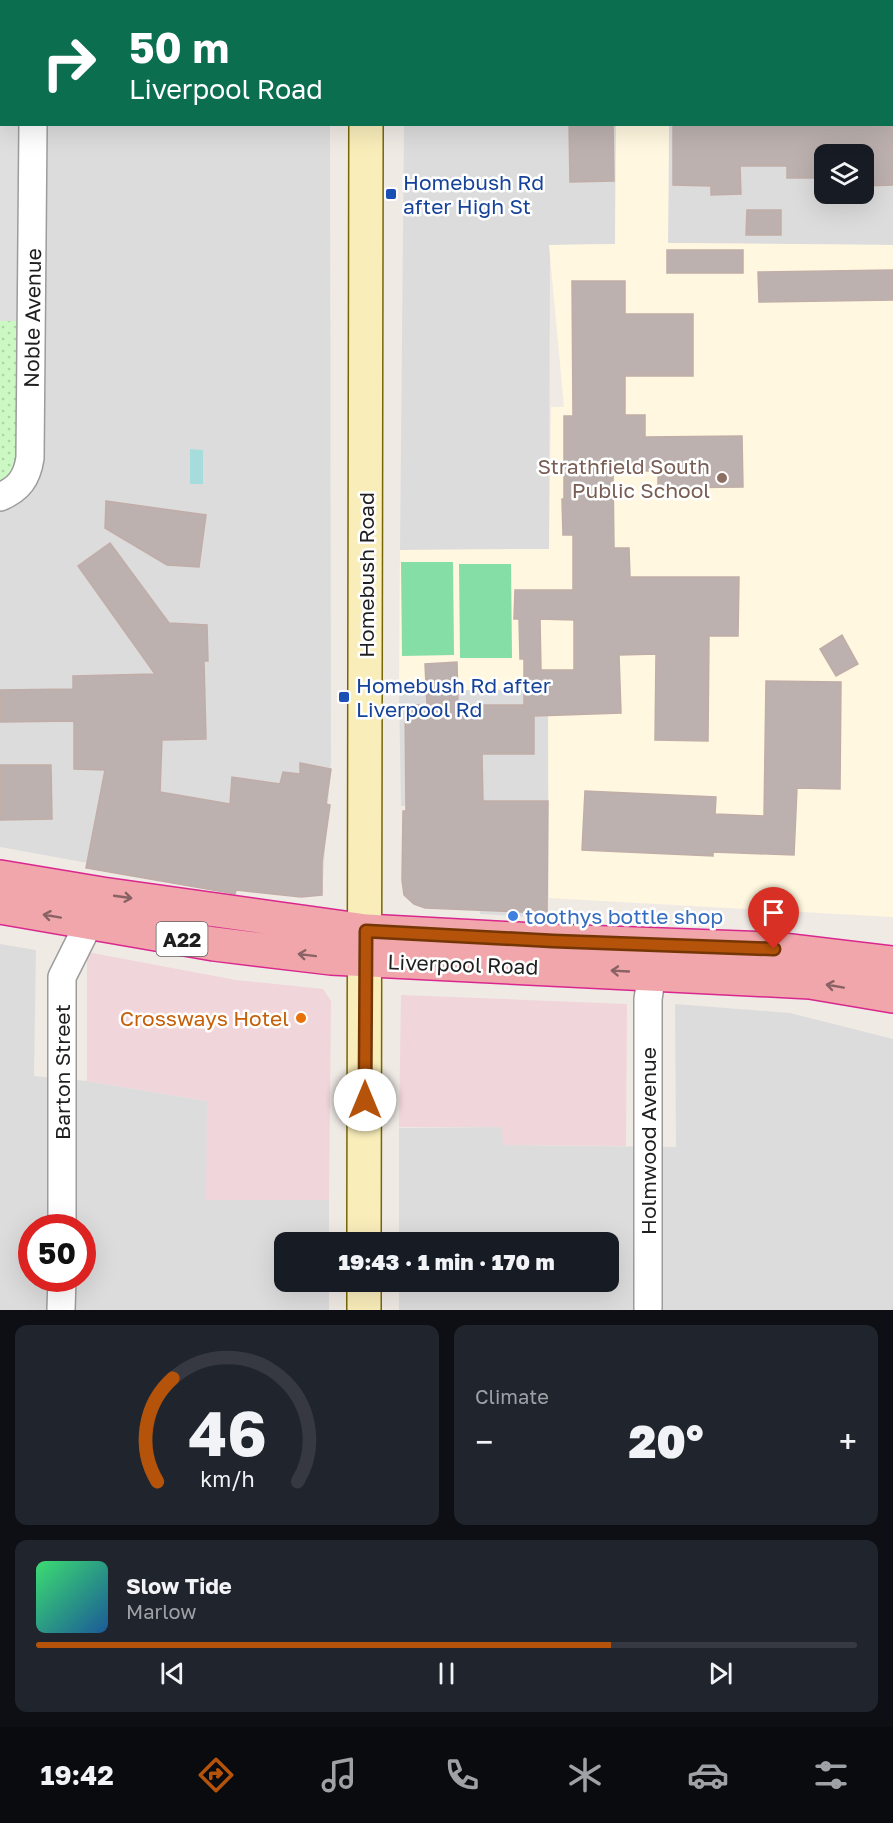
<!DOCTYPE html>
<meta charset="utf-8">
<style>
:root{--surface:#171b24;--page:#20242c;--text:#f1f3f6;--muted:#9ea1a6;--line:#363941;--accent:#b45309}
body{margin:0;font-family:"Golos Text",sans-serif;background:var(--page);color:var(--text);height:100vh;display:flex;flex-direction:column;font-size:22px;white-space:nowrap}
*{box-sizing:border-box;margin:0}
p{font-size:20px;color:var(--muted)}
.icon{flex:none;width:33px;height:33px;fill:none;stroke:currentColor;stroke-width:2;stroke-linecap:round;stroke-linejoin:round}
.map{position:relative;height:1310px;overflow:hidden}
.drawer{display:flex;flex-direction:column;gap:15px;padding:15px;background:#0d0f14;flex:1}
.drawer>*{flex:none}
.top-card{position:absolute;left:0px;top:0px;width:894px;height:126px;box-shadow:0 6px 24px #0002;background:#0b6e4f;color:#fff;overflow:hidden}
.controls{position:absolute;left:814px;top:144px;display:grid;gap:12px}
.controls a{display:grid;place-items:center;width:60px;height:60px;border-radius:12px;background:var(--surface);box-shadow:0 6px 24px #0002;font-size:30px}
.speed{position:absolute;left:18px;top:1214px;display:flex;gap:12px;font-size:30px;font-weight:700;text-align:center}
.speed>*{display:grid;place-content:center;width:78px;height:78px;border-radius:50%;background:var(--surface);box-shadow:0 6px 24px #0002;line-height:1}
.speed .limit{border:9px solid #d22;background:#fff;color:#111}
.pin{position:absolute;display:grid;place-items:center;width:51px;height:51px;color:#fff;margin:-62px -26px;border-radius:50% 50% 50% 0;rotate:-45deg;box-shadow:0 0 6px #0007}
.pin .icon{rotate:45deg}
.me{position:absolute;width:66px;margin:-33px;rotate:0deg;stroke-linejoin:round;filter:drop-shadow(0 0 4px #0008)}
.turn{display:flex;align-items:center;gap:21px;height:126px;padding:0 30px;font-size:27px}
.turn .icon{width:78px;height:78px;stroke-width:2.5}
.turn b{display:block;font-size:42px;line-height:51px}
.big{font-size:45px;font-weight:800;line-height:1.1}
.drawer .tile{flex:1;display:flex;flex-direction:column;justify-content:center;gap:9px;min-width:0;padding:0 21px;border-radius:12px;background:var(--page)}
.drawer .dial{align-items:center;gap:0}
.dial svg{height:156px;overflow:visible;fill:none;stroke:var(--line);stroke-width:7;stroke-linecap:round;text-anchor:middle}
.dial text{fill:var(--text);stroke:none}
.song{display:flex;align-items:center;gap:18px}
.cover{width:72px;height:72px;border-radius:9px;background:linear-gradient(135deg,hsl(140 70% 55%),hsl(210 70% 35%))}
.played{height:6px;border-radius:3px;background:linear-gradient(90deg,var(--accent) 70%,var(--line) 70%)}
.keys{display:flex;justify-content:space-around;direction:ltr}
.heat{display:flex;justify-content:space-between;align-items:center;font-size:33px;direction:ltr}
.drawer .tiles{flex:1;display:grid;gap:15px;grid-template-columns:1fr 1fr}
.tile:last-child{grid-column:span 2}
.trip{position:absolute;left:274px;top:1232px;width:345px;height:60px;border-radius:12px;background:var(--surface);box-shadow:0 6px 24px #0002;font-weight:800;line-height:60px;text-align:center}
.dock{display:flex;height:96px;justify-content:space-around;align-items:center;background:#090b0e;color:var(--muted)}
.dock .icon{width:42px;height:42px}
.dock .selected{color:var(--accent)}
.dock b{font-size:27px;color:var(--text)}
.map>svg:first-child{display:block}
.residential{fill:#dddcdc;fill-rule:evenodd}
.commercial{fill:#f0d5da}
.education{fill:#fff7df}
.park{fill:url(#park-dots)}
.pitch{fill:#84dea5}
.parking{fill:#dfdfdf}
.water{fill:#a6dddc}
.building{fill:#bcb1af;stroke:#c1ada8;stroke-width:1.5;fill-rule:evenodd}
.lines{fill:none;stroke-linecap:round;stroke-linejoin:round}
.minor-casing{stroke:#9c9c9c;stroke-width:30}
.secondary-casing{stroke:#766606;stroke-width:36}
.trunk-casing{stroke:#d9278f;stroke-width:36}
.minor{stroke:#fff;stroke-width:27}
.secondary{stroke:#f9edba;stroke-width:33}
.trunk{stroke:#f0a6aa;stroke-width:33}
.oneway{stroke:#886264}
.route-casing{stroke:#753606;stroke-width:15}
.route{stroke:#b45309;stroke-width:10}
.transit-dot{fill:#1a4fb4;stroke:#fff;stroke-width:2}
.education-dot{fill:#8d6e63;stroke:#fff;stroke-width:2}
.shop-dot{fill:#3f7fe0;stroke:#fff;stroke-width:2}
.food-dot{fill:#e8710a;stroke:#fff;stroke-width:2}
.labels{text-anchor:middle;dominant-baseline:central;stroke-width:5;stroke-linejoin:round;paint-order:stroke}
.shield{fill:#fff;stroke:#626262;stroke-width:1.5}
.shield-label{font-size:20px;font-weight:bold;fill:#1f1f1f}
.transit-label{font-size:21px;fill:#164399;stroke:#fff;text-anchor:start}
.street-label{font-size:21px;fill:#1f1f1f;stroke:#fff}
.education-label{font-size:21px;fill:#785e54;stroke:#fff;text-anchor:end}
.shop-label{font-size:21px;fill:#366cbe;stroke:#fff;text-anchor:start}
.food-label{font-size:21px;fill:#c56008;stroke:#fff;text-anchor:end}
</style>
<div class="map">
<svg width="893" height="1310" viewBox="0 0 893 1310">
<defs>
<pattern id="park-dots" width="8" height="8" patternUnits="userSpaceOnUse" patternTransform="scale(1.5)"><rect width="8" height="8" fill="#ccf9c3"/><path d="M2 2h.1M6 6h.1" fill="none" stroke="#afd5a7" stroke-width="1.8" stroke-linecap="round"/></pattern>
</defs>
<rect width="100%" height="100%" fill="#f0eae5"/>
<path class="residential" d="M0,0H330L2,2V124L330,125L331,760L322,895L301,897L236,890L0,847Z
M404,0H893V245L668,243L669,125L892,124V2ZM825,154H864V194H825Z
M404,125H616L615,244L550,245L549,549L400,550Z
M548,689V918L480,914L481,805L401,806L399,691Z
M0,944L36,950L34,1076L87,1081L207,1101V1200H329V1242H285V1281H329V1310H0ZM32,1227H82V1278H32Z
M675,1004L790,1013L893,1039V1310H399V1281H609V1242H399V1128L502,1127L504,1145L676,1147Z"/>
<path class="commercial" d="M87,952L236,980L323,989L331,1001L329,1200H206L207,1101L87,1081Z
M401,995L627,1004L626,1146L503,1145L502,1127H399Z"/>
<path class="education" d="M616,125H669L668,243L893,245V917L549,898L548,689L399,691L400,550L549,549L551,407H564L549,245L615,244Z"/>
<path class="park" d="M0,321H19L18,450L15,468L0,483Z"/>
<path class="pitch" d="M401,562H453L454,655L402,656Z
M459,564H511L512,658H460Z"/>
<path class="parking" d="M0,93L2,124L19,125V321H0Z"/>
<path class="water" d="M190,449L203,450V484H190Z"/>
<path class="building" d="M569,124H613L614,181L570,182Z
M673,124H893V185L864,186V154H818V178H787V166H740L741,194L711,195V186L673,185Z
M747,210H781V235H746Z
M667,250H743V273H667Z
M893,270V300L759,302L758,272Z
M572,281H625V314H693V376H625V415H645V437L742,436L743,487L658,488V471H613L614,548H629L630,577H739L738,636H709L708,741L655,740L656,654L619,655L621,713L534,716V754H482L483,801H548L547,913L425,908L414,904L404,895L402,880L403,811H406L405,705H427L425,664L457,662L458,705H524V659H520L519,619H514L515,590H573V535H563L562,499H564V416H573ZM540,619L574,620V670H541Z
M106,501L206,515L199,567L167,565L105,528Z
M110,543L169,623L207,625L208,661H204L206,739L162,740L160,792L230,804L232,777L280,784L283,772L300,774V763L331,769L326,804L330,805L322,862V895L301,897L236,890L235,894L86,868L105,770L74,769V721L0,722V690L73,689V676L155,674L78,566Z
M842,635L858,664L836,676L820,649Z
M766,681L841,682L840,789L797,788L794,855L713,852V856L582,850L585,791L716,797L715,814L764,816Z
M0,765H51L52,819L0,820Z"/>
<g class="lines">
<defs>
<path id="minor" d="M31,0V2
M0,37H2
M892,38H893
M0,497C19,489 27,478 30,458L33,124
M62,1227V977L89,923
M61,1310L62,1278
M648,1310V999L652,973"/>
<path id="secondary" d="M366,0V2
M364,1242L366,124
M364,1310V1281"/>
<path id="trunk" d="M0,877L102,894L366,931L553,941L774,949L893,963
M0,907L214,944L331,958L810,982L893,996"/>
</defs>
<use href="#minor" class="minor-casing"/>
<use href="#secondary" class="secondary-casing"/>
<use href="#trunk" class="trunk-casing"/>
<use href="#minor" class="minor"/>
<use href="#secondary" class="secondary"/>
<use href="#trunk" class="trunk"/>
</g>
<defs><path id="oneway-shaft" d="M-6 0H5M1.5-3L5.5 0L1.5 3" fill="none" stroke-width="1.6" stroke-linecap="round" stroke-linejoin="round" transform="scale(1.5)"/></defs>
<g class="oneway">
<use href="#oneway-shaft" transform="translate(123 897) rotate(8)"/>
<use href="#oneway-shaft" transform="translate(52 916) rotate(-170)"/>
<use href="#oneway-shaft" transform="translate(307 955) rotate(-173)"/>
<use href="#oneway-shaft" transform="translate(620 971) rotate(-177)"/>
<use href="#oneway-shaft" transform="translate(835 986) rotate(-170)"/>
</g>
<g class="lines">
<defs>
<path id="route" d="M365,1100L366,931L553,941L774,949"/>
</defs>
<use href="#route" class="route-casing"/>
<use href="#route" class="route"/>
</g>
<g class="transit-dot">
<rect x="385" y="188" width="12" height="12" rx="3"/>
<rect x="338" y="691" width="12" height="12" rx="3"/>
</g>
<circle class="education-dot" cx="722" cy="478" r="6"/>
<circle class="shop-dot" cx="513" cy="916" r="6"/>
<circle class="food-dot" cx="301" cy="1018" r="6"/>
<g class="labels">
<rect class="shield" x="156.5" y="922" width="51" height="34" rx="4.5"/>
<g class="shield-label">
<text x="182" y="939">A22</text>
</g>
<g class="transit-label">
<text x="403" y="182">Homebush Rd<tspan x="403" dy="24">after High St</tspan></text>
<text x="356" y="685">Homebush Rd after<tspan x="356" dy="24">Liverpool Rd</tspan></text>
</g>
<g class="street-label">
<text transform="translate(32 318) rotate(-89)">Noble Avenue</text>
<text transform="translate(366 575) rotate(-90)">Homebush Road</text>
<text transform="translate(463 964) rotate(2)">Liverpool Road</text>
<text transform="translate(62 1072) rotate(-90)">Barton Street</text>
<text transform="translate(648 1141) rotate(-90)">Holmwood Avenue</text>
</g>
<g class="education-label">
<text x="710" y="466">Strathfield South<tspan x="710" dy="24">Public School</tspan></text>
</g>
<g class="shop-label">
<text x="525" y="916">toothys bottle shop</text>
</g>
<g class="food-label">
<text x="289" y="1018">Crossways Hotel</text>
</g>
</g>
</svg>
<div class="controls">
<a><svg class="icon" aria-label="layers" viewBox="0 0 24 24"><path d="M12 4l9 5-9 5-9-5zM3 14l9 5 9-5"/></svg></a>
</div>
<div class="speed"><div class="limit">50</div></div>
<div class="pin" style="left:774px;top:949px;background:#d93025"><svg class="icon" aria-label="arrive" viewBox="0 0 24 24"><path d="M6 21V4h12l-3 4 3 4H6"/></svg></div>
<svg class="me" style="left:365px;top:1100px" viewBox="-20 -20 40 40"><circle r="19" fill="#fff"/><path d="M0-13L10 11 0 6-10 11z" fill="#b45309"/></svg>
<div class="trip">19:43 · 1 min · 170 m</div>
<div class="top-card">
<div class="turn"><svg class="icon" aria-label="right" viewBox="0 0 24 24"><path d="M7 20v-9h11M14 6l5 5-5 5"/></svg><div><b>50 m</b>Liverpool Road</div></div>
</div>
</div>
<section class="drawer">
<div class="tiles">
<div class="tile dial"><svg viewBox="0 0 100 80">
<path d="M14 69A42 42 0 1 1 86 69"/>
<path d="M14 69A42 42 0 0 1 22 16" stroke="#b45309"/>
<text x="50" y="56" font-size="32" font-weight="700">46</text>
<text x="50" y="72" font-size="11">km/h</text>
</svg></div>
<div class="tile"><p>Climate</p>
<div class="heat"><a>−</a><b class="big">20°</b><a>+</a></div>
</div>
<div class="tile">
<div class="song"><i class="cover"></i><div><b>Slow Tide</b><p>Marlow</p></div></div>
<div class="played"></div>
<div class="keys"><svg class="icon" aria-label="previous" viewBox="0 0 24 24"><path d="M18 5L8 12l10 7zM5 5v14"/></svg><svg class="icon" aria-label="pause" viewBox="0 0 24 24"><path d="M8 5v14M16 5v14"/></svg><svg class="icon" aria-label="next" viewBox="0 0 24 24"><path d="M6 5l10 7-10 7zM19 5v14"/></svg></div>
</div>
</div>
</section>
<nav class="dock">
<b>19:42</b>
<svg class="icon selected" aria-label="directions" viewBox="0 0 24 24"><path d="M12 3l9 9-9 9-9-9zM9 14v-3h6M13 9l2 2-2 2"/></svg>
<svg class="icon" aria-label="music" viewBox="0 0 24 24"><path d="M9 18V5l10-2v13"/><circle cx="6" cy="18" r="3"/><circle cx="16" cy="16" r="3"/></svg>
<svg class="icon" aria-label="phone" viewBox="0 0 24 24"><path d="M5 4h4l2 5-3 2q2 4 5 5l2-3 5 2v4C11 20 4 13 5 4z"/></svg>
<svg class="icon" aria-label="climate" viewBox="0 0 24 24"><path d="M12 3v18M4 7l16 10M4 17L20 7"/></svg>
<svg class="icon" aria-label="car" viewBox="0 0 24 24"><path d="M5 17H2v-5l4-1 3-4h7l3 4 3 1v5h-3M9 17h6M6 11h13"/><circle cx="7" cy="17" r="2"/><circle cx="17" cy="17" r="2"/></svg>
<svg class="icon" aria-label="filters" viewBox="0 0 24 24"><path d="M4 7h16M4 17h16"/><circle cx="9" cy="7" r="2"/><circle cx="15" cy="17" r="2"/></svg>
</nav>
